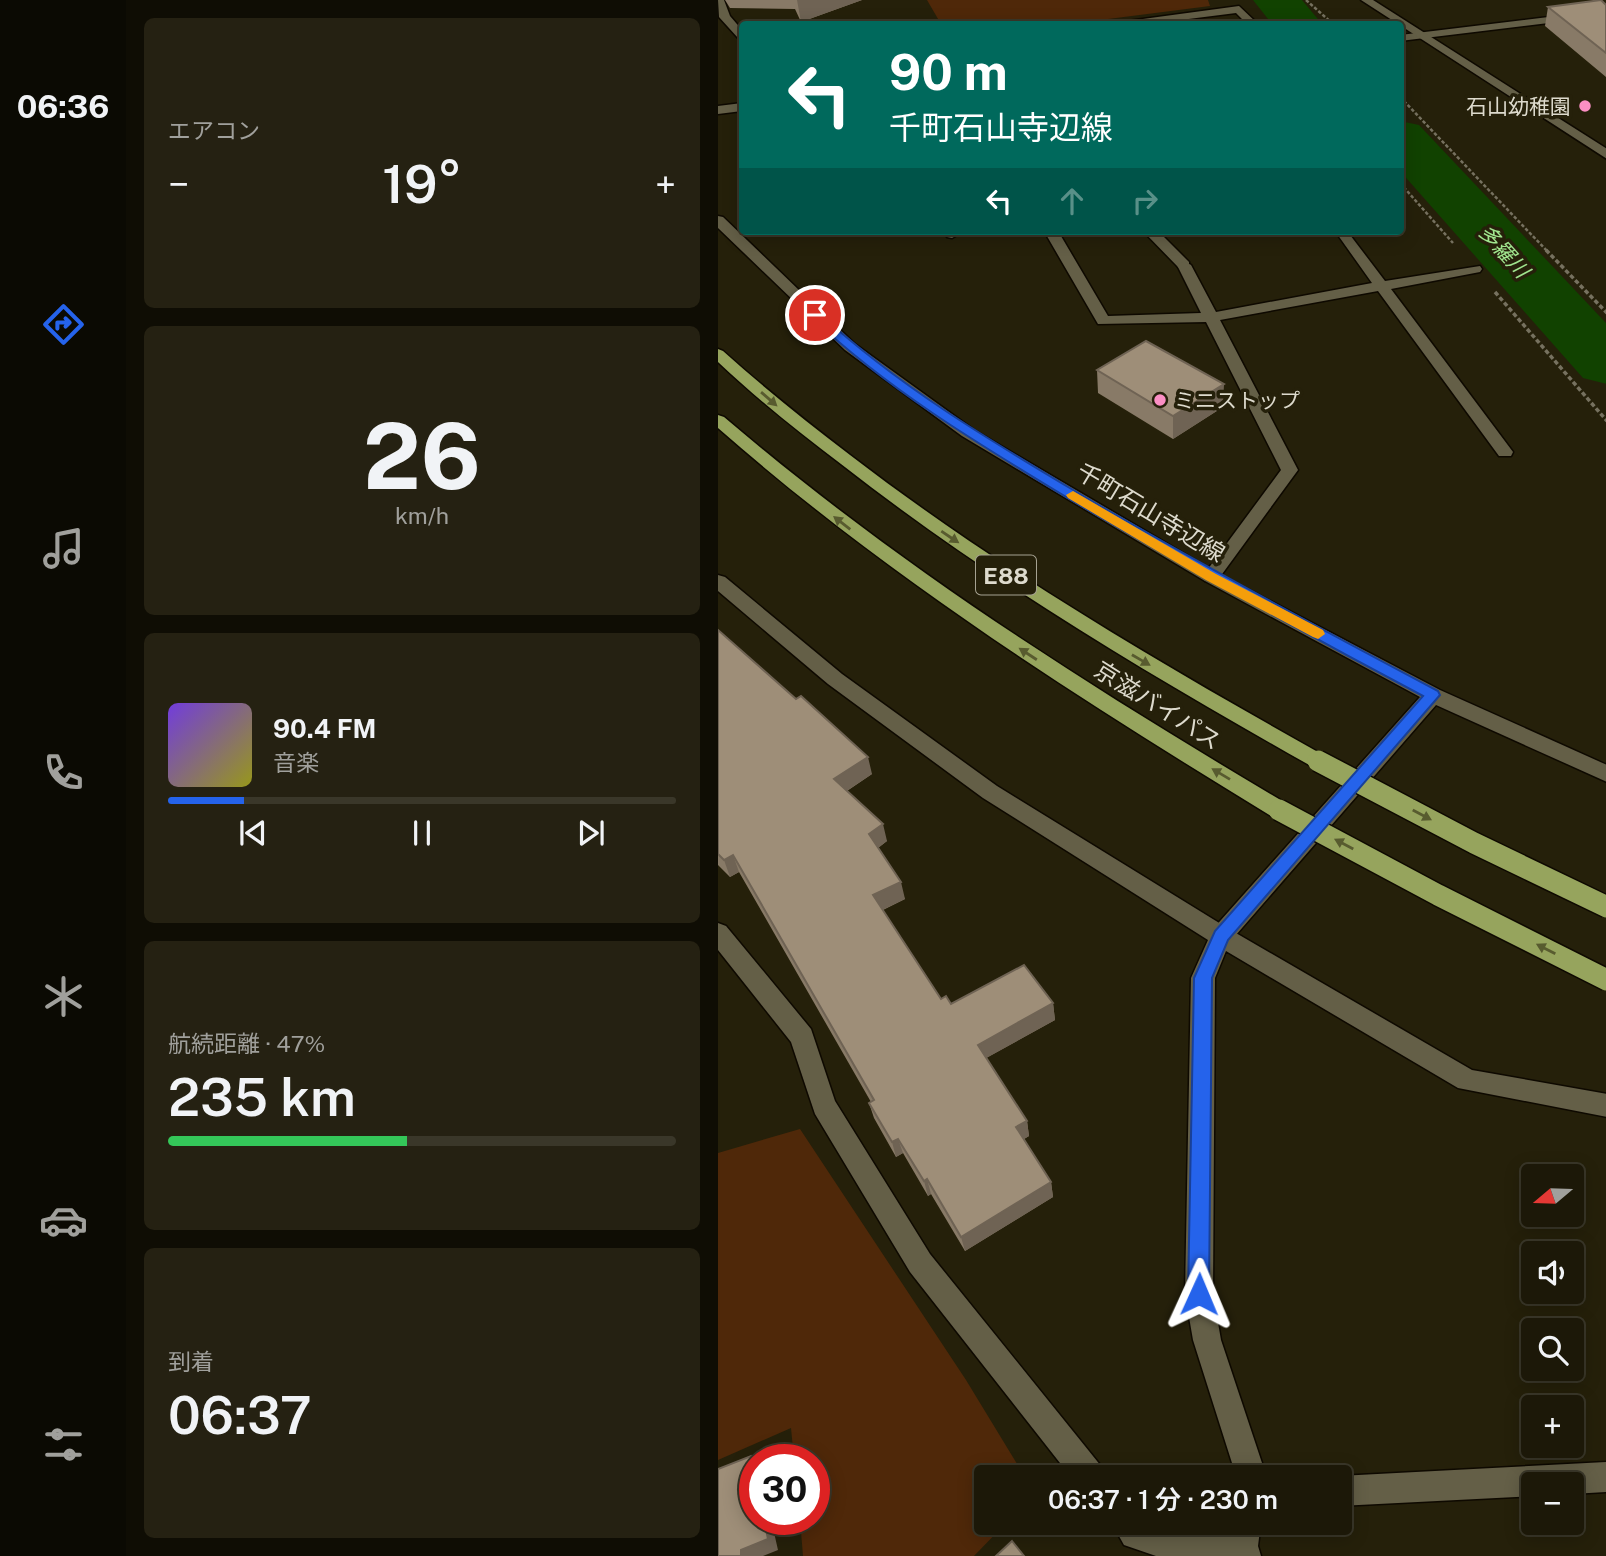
<!DOCTYPE html>
<html lang="ja">
<meta charset="utf-8">
<style>
:root{--surface:#1c1808;--page:#252112;--text:#f1f3f6;--muted:#a0a09c;--line:#3a3729;--accent:#2563eb}
body{margin:0;font-family:"Public Sans","Noto Sans JP",sans-serif;background:var(--page);color:var(--text);height:100vh;display:flex;flex-direction:column;font-size:26px;white-space:nowrap}
*{box-sizing:border-box;margin:0}
p{font-size:23px;color:var(--muted)}
.icon{flex:none;width:38px;height:38px;fill:none;stroke:currentColor;stroke-width:2;stroke-linecap:round;stroke-linejoin:round}
.map{position:relative;flex:1;overflow:hidden}
.sheet{display:flex;flex-direction:column;gap:18px;padding:18px;background:#0f0d04;width:592px}
.sheet>*{flex:none}
.guide{position:absolute;left:21px;top:21px;width:665px;height:214px;border-radius:7px;box-shadow:0 4px 18px #0003,0 0 0 2px var(--line);background:#00695c;color:#fff;overflow:hidden}
.needle{width:46px;rotate:251deg}
.controls{position:absolute;left:803px;top:1164px;display:grid;gap:14px}
.controls a{display:grid;place-items:center;width:63px;height:63px;border-radius:7px;background:var(--surface);box-shadow:0 4px 18px #0003,0 0 0 2px var(--line);font-size:35px}
.speed{position:absolute;left:21px;top:1444px;display:flex;gap:14px;font-size:35px;font-weight:700;text-align:center}
.speed>*{display:grid;place-content:center;width:91px;height:91px;border-radius:50%;background:var(--surface);box-shadow:0 4px 18px #0003,0 0 0 2px var(--line);line-height:1}
.speed .limit{border:10px solid #d22;background:#fff;color:#111}
.pin{position:absolute;display:grid;place-items:center;width:60px;height:60px;color:#fff;margin:-30px;border:4px solid #fff;border-radius:50%;box-shadow:0 2px 7px #0007}
.me{position:absolute;width:77px;margin:-38px;rotate:1deg;stroke-linejoin:round;filter:drop-shadow(0 0 5px #0008)}
.turn{display:flex;align-items:center;gap:24px;height:147px;padding:0 35px;font-size:32px}
.turn .icon{width:91px;height:91px;stroke-width:2.5}
.turn b{display:block;font-size:49px;line-height:60px}
.lanes{display:flex;align-items:center;height:66px;padding:0 35px;background:#0003;justify-content:center;gap:35px;direction:ltr}
.lanes .off{opacity:.35}
.big{font-size:52px;font-weight:600;line-height:1.1}
.sheet .card{flex:1;display:flex;flex-direction:column;justify-content:center;gap:10px;min-width:0;padding:0 24px;border-radius:10px;background:var(--page)}
.sheet .dial{align-items:center;gap:0}
.dial b{font-size:91px;line-height:1}
.song{display:flex;align-items:center;gap:21px}
.cover{width:84px;height:84px;border-radius:10px;background:linear-gradient(135deg,hsl(260 70% 55%),hsl(60 70% 35%))}
.played{height:7px;border-radius:4px;background:linear-gradient(90deg,var(--accent) 15%,var(--line) 15%)}
.keys{display:flex;justify-content:space-around;direction:ltr}
.heat{display:flex;justify-content:space-between;align-items:center;font-size:38px;direction:ltr}
.charge{height:10px;border-radius:5px;background:linear-gradient(90deg,#34c759 47%,var(--line) 0)}
.trip{position:absolute;left:256px;top:1465px;width:378px;height:70px;border-radius:7px;background:var(--surface);box-shadow:0 4px 18px #0003,0 0 0 2px var(--line);font-weight:600;line-height:70px;text-align:center}
main{display:flex;flex:1;min-height:0}
.dock{display:flex;flex-direction:column;width:126px;justify-content:space-around;align-items:center;background:#0b0a03;color:var(--muted)}
.dock .icon{width:49px;height:49px}
.dock .active{color:var(--accent)}
.dock b{font-size:32px;color:var(--text)}
.map>svg:first-child{display:block}
.green{fill:#4f2809}
.lines{fill:none;stroke-linecap:round;stroke-linejoin:round}
.river{fill:#114200;fill-rule:evenodd}
.lane-casing{stroke:#0e0900;stroke-width:3}
.street-casing{stroke:#0e0900;stroke-width:3}
.secondary-casing{stroke:#0e0900;stroke-width:3}
.highway-casing{stroke:#0e0900;stroke-width:3}
.path-far1{stroke:#76715f;stroke-width:2.5;stroke-dasharray:3.5 2;stroke-linecap:butt}
.path{stroke:#76715f;stroke-width:3.5;stroke-dasharray:4.5 2.5;stroke-linecap:butt}
.lane{fill:#645f47;fill-rule:evenodd}
.street{fill:#645f47;fill-rule:evenodd}
.secondary{fill:#645f47;fill-rule:evenodd}
.highway{fill:#96a45d;fill-rule:evenodd}
.highway-bridge-casing{stroke:#0e0900;stroke-width:24;stroke-linecap:butt}
.highway-bridge{stroke:#96a45d;stroke-width:21}
.wall{fill:#887a67}
.shaded-wall{fill:#6f6354}
.building{fill:#9e8e78;stroke:#6f6354;stroke-width:2}
.oneway{fill:#585b2f}
.route{fill:#2563eb;stroke:#184099;stroke-width:2}
.slow{fill:#f59e0b}
.poi-dot{fill:#fb8fc4;stroke:#25200a;stroke-width:2.5}
.labels{text-anchor:middle;dominant-baseline:central;stroke-width:7;stroke-linejoin:round;paint-order:stroke}
.far-poi-label{font-size:21px;fill:#dddacd;stroke:#25200a;text-anchor:end}
.far-water-label{font-size:21px;font-style:italic;fill:#a0e58e;stroke:#25200a}
.shield{fill:#25200a;stroke:#a6a292;stroke-width:2}
.shield-label{font-size:23px;font-weight:bold;fill:#dddacd}
.street-label{font-size:24px;fill:#dddacd;stroke:#25200a}
</style>
<main>
<nav class="dock">
<b>06:36</b>
<svg class="icon active" aria-label="directions" viewBox="0 0 24 24"><path d="M12 3l9 9-9 9-9-9zM9 14v-3h6M13 9l2 2-2 2"/></svg>
<svg class="icon" aria-label="music" viewBox="0 0 24 24"><path d="M9 18V5l10-2v13"/><circle cx="6" cy="18" r="3"/><circle cx="16" cy="16" r="3"/></svg>
<svg class="icon" aria-label="phone" viewBox="0 0 24 24"><path d="M5 4h4l2 5-3 2q2 4 5 5l2-3 5 2v4C11 20 4 13 5 4z"/></svg>
<svg class="icon" aria-label="climate" viewBox="0 0 24 24"><path d="M12 3v18M4 7l16 10M4 17L20 7"/></svg>
<svg class="icon" aria-label="car" viewBox="0 0 24 24"><path d="M5 17H2v-5l4-1 3-4h7l3 4 3 1v5h-3M9 17h6M6 11h13"/><circle cx="7" cy="17" r="2"/><circle cx="17" cy="17" r="2"/></svg>
<svg class="icon" aria-label="filters" viewBox="0 0 24 24"><path d="M4 7h16M4 17h16"/><circle cx="9" cy="7" r="2"/><circle cx="15" cy="17" r="2"/></svg>
</nav>
<section class="sheet">
<div class="card"><p>エアコン</p>
<div class="heat"><a>−</a><b class="big">19°</b><a>+</a></div>
</div>
<div class="card dial"><b>26</b><p>km/h</p></div>
<div class="card">
<div class="song"><i class="cover"></i><div><b>90.4 FM</b><p>音楽</p></div></div>
<div class="played"></div>
<div class="keys"><svg class="icon" aria-label="previous" viewBox="0 0 24 24"><path d="M18 5L8 12l10 7zM5 5v14"/></svg><svg class="icon" aria-label="pause" viewBox="0 0 24 24"><path d="M8 5v14M16 5v14"/></svg><svg class="icon" aria-label="next" viewBox="0 0 24 24"><path d="M6 5l10 7-10 7zM19 5v14"/></svg></div>
</div>
<div class="card"><p>航続距離 · 47%</p><b class="big">235 km</b><div class="charge"></div></div>
<div class="card"><p>到着</p><b class="big">06:37</b></div>
</section>
<div class="map">
<svg width="889" height="1556" viewBox="0 0 889 1556">
<rect width="100%" height="100%" fill="#25200a"/>
<path class="green" d="M209,0H490L492,6L351,24H223Z
M82,1129L248,1380L307,1477H268V1522L288,1523L256,1556H85L82,1519H96V1460L76,1459L73,1428L0,1460V1153Z"/>
<g class="lines">
<path class="river" d="M535,0H584L604,24H554Z
M682,121L701,125L889,324V384L865,378L682,171Z"/>
<defs>
<path id="lane" d="M521,6L540,24H529L518,13L431,24H404L410,21Z
M425,231H440L471,262V268H461Z"/>
<path id="street" d="M0,0H6L12,16L24,30V39L20,38L1,17Z
M889,10V16L682,41V35Z
M24,103V111L0,114V106Z
M225,231H239L241,234L234,238L229,237Z
M326,231H340L390,316L483,313L459,265L466,261L473,265L498,312L654,283L617,231H629L667,281L762,266L764,269L762,272L673,289L795,452L793,456H781L660,291L502,320L580,470L499,581H487L484,577L487,573L563,470L488,322L380,324Z
M0,575L7,577L124,674L279,786L511,929L754,1070L889,1094V1117L740,1088L508,951L497,978L495,1294L503,1340L544,1463L545,1477H515L514,1463L475,1340L467,1294L473,978L490,940L265,798L110,684L0,591Z
M0,923L8,926L93,1029L117,1101L212,1254L383,1466L387,1477H353L192,1272L97,1114L73,1042L0,950Z
M889,1462V1492L854,1494V1484H816V1496L621,1506V1477H618L621,1476Z
M393,1522H430L473,1535L511,1532L513,1522H543L540,1546L543,1556H438L406,1545Z"/>
<path id="secondary" d="M643,0H655L889,149V159Z
M0,216L5,217L137,344L256,430L499,573L722,690L889,765V782L718,705L511,943L503,946L495,943L491,936L495,929L702,697L487,581L244,436L127,350L0,228Z"/>
<path id="highway" d="M0,349L5,351C46,388 89,422 132,455C282,570 443,664 607,756L610,761L607,766L600,769L593,766C430,674 270,579 123,464C81,432 39,399 0,362Z
M0,415L6,417C183,568 369,685 569,804L572,810L569,816L561,818L553,816C360,698 171,578 0,428Z"/>
</defs>
<use href="#lane" class="lane-casing"/>
<use href="#street" class="street-casing"/>
<use href="#secondary" class="secondary-casing"/>
<use href="#highway" class="highway-casing"/>
<path class="path-far1" d="M588,0L615,24
M682,97L830,252
M682,183L735,243"/>
<path class="path" d="M828,250L889,313
M777,292L889,421"/>
<use href="#lane" class="lane"/>
<use href="#street" class="street"/>
<use href="#secondary" class="secondary"/>
<use href="#highway" class="highway"/>
<defs>
<path id="highway-bridge" d="M600,761L756,843L889,907
M561,810L720,895L889,980"/>
</defs>
<use href="#highway-bridge" class="highway-bridge-casing"/>
<use href="#highway-bridge" class="highway-bridge"/>
</g>
<path class="wall" d="M7,0H144L83,22L77,9L12,8Z
M888,5V77L827,26L830,7Z
M379,370L505,407L455,439L380,393Z
M0,630L154,774L129,791L169,841L160,848L187,899L165,910L223,999L233,1004L335,1003L337,1020L268,1058L309,1121L311,1136L306,1139L333,1182L335,1197L247,1251L213,1194L210,1196L185,1153L178,1157L156,1118L151,1103L153,1102L21,872L12,877L0,865Z"/>
<path class="shaded-wall" d="M79,0H144L83,22Z
M506,384L505,407L455,439V416Z
M150,757L154,774L121,796L116,779Z
M165,824L169,841L156,851L151,834Z
M15,855L21,872L12,877L6,860Z
M183,882L187,899L160,912L155,895Z
M335,1003L337,1020L263,1061L260,1045Z
M309,1121L311,1136L301,1142L298,1127Z
M180,1139L185,1153L178,1157L174,1142Z
M209,1179L213,1194L210,1196L206,1181Z
M333,1182L335,1197L247,1251L243,1237Z
M33,1456L37,1461V1475Z
M46,1519H53L60,1550L45,1556H23V1550Z"/>
<path class="building" d="M883,0L888,5V53L830,7Z
M428,341L506,384L455,416L379,370Z
M0,630L78,699L83,696L150,757L116,779L165,824L151,834L183,882L155,895L223,999L228,996L233,1004L306,965L335,1003L260,1045L309,1121L298,1127L333,1182L243,1237L209,1179L206,1181L180,1139L174,1142L151,1103L156,1100L15,855L6,860L0,854Z
M33,1456L37,1475V1519H46L50,1539L23,1550V1556H0V1469Z
M294,1541L306,1556H278Z"/>
<defs><path id="oneway-solid" d="M-6-.8H1V-3.2L6.5 0L1 3.2V.8H-6Z" transform="scale(1.75)"/></defs>
<g class="oneway">
<use href="#oneway-solid" transform="translate(51 399) rotate(41)"/>
<use href="#oneway-solid" transform="translate(124 523) rotate(-142)"/>
<use href="#oneway-solid" transform="translate(232 537) rotate(34)"/>
<use href="#oneway-solid" transform="translate(310 654) rotate(-147)"/>
<use href="#oneway-solid" transform="translate(423 660) rotate(30)"/>
<use href="#oneway-solid" transform="translate(503 774) rotate(-149)"/>
<use href="#oneway-solid" transform="translate(704 815) rotate(28)"/>
<use href="#oneway-solid" transform="translate(626 844) rotate(-152)"/>
<use href="#oneway-solid" transform="translate(828 949) rotate(-153)"/>
</g>
<path class="route" d="M93,313H101C179,385 271,440 362,494C480,563 599,627 720,691L722,695L510,940L494,978L491,1294L488,1301L481,1304L473,1301L470,1294L476,978L497,931L705,696C586,633 469,568 353,500C262,445 170,390 93,317Z"/>
<path class="slow" d="M355,491L498,574L605,630L607,634L600,639L595,637L488,580L350,498L348,495Z"/>
<g class="poi-dot">
<circle cx="867" cy="106" r="7"/>
<circle cx="442" cy="400" r="7"/>
</g>
<g class="labels">
<g class="far-poi-label">
<text x="853" y="106">石山幼稚園</text>
<text x="456" y="400" text-anchor="start">ミニストップ</text>
</g>
<g class="far-water-label">
<text transform="translate(786 251) rotate(48)">多羅川</text>
</g>
<rect class="shield" x="258" y="555.5" width="60" height="39" rx="5"/>
<g class="shield-label">
<text x="288" y="575">E88</text>
</g>
<g class="street-label">
<text transform="translate(433 512) rotate(31)">千町石山寺辺線</text>
<text transform="translate(440 705) rotate(32)">京滋バイパス</text>
</g>
</g>
</svg>
<div class="controls">
<a><svg class="needle" viewBox="-14 -14 28 28"><path d="M0-13l5 13h-10z" fill="#e53935"/><path d="M0 13l5-13h-10z" fill="#a0a09c"/></svg></a>
<a><svg class="icon" aria-label="sound" viewBox="0 0 24 24"><path d="M4 9h4l5-4v14l-5-4H4zM17 9q2 3 0 6"/></svg></a>
<a><svg class="icon" aria-label="search" viewBox="0 0 24 24"><circle cx="10" cy="10" r="6"/><path d="M15 15l6 6"/></svg></a>
<a>+</a>
<a>−</a>
</div>
<div class="speed"><div class="limit">30</div></div>
<div class="pin" style="left:97px;top:315px;background:#d93025"><svg class="icon" aria-label="arrive" viewBox="0 0 24 24"><path d="M6 21V4h12l-3 4 3 4H6"/></svg></div>
<svg class="me" style="left:481px;top:1294px" viewBox="-20 -20 40 40"><path d="M0-17L14 15 0 8-14 15z" fill="#2563eb" stroke="#fff" stroke-width="4"/></svg>
<div class="trip">06:37 · 1 分 · 230 m</div>
<div class="guide">
<div class="turn"><svg class="icon" aria-label="left" viewBox="0 0 24 24"><path d="M17 20v-9H6M10 6l-5 5 5 5"/></svg><div><b>90 m</b>千町石山寺辺線</div></div>
<div class="lanes"><svg class="icon" aria-label="left" viewBox="0 0 24 24"><path d="M17 20v-9H6M10 6l-5 5 5 5"/></svg><svg class="icon off" aria-label="ahead" viewBox="0 0 24 24"><path d="M12 20V5M6 11l6-6 6 6"/></svg><svg class="icon off" aria-label="right" viewBox="0 0 24 24"><path d="M7 20v-9h11M14 6l5 5-5 5"/></svg></div>
</div>
</div>
</main>
